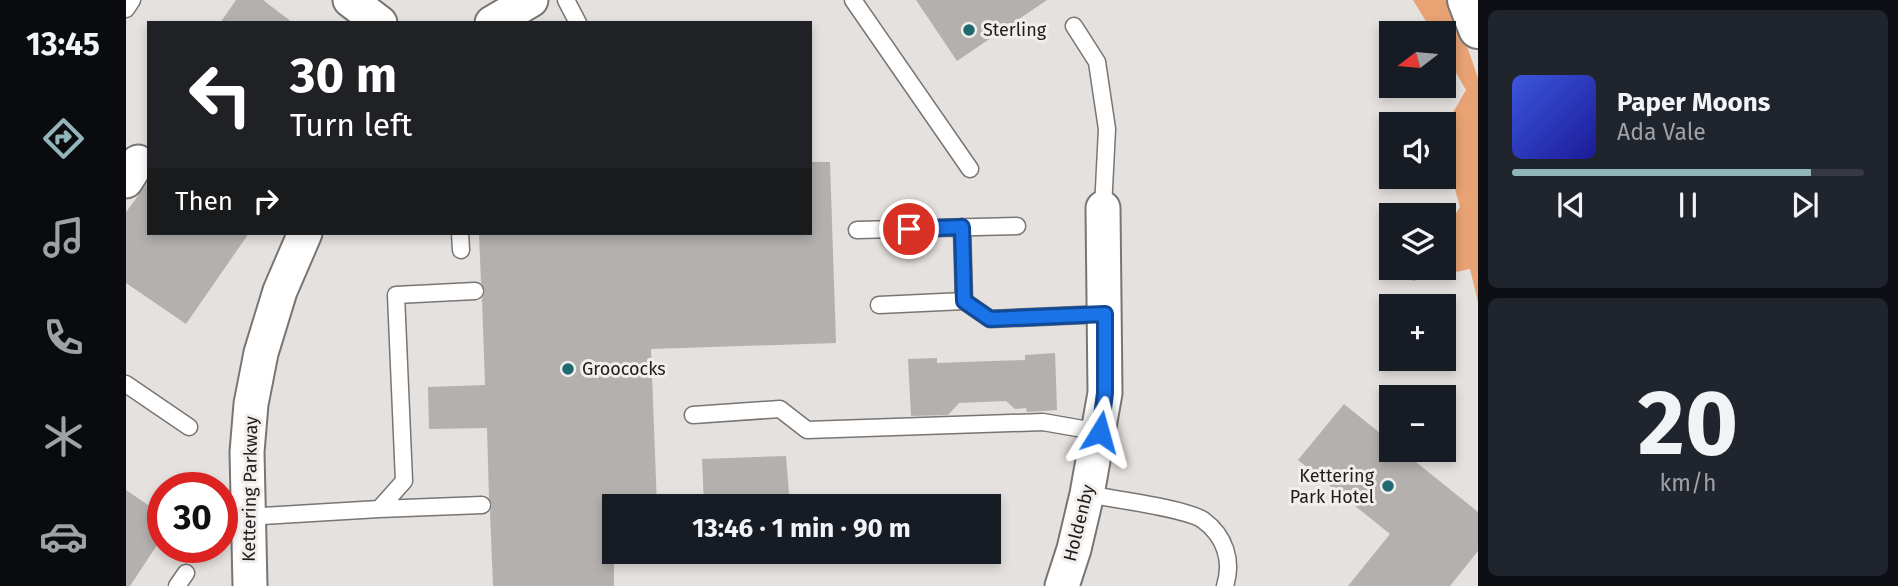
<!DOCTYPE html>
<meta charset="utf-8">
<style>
:root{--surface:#171b24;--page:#20242c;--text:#f1f3f6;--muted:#9ea1a6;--line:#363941;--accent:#92b5ba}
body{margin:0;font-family:"Fira Sans",sans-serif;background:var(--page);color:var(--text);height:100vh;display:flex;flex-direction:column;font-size:26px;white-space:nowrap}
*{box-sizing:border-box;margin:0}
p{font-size:23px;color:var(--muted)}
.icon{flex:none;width:38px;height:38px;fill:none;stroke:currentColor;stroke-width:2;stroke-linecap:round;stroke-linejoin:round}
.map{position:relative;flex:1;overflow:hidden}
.side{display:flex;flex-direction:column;gap:10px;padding:10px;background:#0d0f14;width:420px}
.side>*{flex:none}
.banner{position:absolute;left:21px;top:21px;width:665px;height:214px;border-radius:0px;box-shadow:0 4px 10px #0003;background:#202124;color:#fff;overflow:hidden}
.needle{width:46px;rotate:254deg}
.fabs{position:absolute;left:1253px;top:21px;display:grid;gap:14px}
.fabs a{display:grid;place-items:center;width:77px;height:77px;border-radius:0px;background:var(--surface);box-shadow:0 4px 10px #0003;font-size:35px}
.speed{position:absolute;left:21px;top:472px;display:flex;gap:14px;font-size:35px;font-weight:700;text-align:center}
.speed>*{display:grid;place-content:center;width:91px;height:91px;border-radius:50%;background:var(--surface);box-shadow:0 4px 10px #0003;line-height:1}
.speed .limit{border:10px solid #d22;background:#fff;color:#111}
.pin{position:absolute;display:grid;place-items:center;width:60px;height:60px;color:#fff;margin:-30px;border:4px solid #fff;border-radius:50%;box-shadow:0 2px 7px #0007}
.me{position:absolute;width:77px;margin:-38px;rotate:8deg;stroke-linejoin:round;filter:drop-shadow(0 0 5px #0008)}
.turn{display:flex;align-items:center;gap:24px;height:147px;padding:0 28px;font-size:32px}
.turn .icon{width:91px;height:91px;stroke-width:2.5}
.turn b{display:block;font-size:49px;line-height:60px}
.then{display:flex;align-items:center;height:66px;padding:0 28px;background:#0003;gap:14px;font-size:26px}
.side .tile{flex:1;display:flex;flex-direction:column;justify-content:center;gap:10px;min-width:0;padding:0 24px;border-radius:10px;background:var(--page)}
.side .dial{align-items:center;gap:0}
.dial b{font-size:91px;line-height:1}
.song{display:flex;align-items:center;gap:21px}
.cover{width:84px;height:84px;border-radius:10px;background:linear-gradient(135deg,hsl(230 70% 55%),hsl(240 70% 35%))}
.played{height:7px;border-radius:4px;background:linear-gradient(90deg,var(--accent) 85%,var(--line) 85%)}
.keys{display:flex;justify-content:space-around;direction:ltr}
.trip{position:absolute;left:476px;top:494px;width:399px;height:70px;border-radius:0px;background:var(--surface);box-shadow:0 4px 10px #0003;font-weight:700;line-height:70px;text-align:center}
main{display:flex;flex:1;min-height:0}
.tab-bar{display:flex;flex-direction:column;width:126px;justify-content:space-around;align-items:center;background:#090b0e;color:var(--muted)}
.tab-bar .icon{width:49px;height:49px}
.tab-bar .on{color:var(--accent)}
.tab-bar b{font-size:32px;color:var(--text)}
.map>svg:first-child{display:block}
.forest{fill:#e8a273}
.building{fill:#b3b0ae}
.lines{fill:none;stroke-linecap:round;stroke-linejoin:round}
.service-casing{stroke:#787573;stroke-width:19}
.minor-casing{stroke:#787573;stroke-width:37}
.trunk-casing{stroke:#787573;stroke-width:42}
.service{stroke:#fff;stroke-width:16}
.minor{stroke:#fff;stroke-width:33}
.trunk{stroke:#fff;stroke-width:38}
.route-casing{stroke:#114b97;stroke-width:18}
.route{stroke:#1a73e8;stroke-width:12}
.poi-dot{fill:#1e6a71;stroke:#f2eeec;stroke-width:2.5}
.labels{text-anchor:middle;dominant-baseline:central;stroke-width:6;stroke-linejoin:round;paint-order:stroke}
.poi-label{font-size:18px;fill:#1e1c1c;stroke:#f2eeec;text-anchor:start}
.street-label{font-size:18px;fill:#1e1c1c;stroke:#f2eeec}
</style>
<main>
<nav class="tab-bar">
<b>13:45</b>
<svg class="icon on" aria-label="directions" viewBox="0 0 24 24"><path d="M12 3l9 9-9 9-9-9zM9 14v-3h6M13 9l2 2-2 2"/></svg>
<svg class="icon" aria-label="music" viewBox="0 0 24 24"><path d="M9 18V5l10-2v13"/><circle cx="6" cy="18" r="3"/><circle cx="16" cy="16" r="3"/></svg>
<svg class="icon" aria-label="phone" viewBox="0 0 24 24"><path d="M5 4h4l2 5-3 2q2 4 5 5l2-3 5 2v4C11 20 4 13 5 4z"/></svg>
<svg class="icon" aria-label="climate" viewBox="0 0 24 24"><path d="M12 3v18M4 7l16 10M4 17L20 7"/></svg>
<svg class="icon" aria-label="car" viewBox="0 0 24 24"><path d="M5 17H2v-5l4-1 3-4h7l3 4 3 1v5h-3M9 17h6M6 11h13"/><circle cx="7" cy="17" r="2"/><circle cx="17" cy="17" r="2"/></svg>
</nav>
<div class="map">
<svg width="1352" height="586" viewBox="0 0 1352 586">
<rect width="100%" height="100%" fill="#e5e1df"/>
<path class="forest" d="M1287,0H1325L1352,78V302L1344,269L1286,281L1294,268H1318V232L1334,207L1318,150V128L1340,90L1318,52V33H1307Z"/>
<path class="building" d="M110,0H137L167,23H94Z
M790,0H921L831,61Z
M684,162H704L710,343L525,349L531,506H488V586H367L364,512L366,505L363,498L361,428L303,429L302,387L359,385L356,299L359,291L355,283L353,233H684Z
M23,181V233H123L60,324L0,283V212Z
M929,353L931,410L901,412L900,408L889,409L880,401L833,403L822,415L785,416L782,359L811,358V363L866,361L899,360V355Z
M1218,404L1265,442V450H1275L1352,512V551L1324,586H1222L1264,534L1172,460Z
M660,456L664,506H578L576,459Z
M0,490L37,515V536L4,586H0Z"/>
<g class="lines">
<defs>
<path id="service" d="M440,0L452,23
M727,0L844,169
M0,9L6,0
M948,26L971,62L981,129L977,208
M836,227L838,301L864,319L979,314
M731,230L891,226
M334,233L335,250
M753,305L838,301
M0,384L63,427
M567,415L654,409L681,430L917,422L974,432
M961,494C986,499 1059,508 1077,520C1099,536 1107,561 1099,586
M253,509L356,505
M121,517L253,509L278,481L270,295L349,291
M51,586L60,573"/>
<path id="minor" d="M224,0L254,23
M366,23L405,0
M0,181L12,162
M124,586L121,452L125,404L135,353L154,291L179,233
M936,586L948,549L961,494L979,393L977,208"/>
<path id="trunk" d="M1341,0L1352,29"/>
</defs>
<use href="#service" class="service-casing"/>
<use href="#minor" class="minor-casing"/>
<use href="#trunk" class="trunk-casing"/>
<use href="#service" class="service"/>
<use href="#minor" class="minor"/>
<use href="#trunk" class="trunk"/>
</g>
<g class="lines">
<defs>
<path id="route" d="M783,229L836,227L838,301L864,319L979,314V393L974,432"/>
</defs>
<use href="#route" class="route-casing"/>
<use href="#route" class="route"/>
</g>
<g class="poi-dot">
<circle cx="843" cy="30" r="7"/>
<circle cx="442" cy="369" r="7"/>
<circle cx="1262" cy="486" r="7"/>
</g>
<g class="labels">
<g class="poi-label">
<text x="857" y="30">Sterling</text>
<text x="456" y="369">Groococks</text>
<text x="1248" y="476" text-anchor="end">Kettering<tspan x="1248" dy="21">Park Hotel</tspan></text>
</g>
<g class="street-label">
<text transform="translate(124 489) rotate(-89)">Kettering Parkway</text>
<text transform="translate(953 523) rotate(-76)">Holdenby</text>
</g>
</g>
</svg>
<div class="fabs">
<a><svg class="needle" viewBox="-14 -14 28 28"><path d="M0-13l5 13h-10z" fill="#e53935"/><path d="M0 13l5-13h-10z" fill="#9ea1a6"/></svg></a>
<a><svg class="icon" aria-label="sound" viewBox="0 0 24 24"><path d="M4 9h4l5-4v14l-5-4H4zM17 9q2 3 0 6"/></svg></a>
<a><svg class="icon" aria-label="layers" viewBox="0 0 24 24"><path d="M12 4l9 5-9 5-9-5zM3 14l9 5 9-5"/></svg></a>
<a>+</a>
<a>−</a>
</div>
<div class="speed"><div class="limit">30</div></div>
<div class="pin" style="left:783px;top:229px;background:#d93025"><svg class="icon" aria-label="arrive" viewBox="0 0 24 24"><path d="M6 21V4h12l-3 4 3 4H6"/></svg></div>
<svg class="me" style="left:974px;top:432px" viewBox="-20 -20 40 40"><path d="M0-17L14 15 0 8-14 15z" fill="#1a73e8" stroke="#fff" stroke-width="4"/></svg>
<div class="trip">13:46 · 1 min · 90 m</div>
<div class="banner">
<div class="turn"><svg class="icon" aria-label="left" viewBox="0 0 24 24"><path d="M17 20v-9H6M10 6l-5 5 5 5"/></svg><div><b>30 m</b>Turn left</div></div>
<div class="then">Then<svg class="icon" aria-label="right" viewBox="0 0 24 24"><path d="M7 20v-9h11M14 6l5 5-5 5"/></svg></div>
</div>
</div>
<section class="side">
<div class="tile">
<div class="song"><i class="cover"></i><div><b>Paper Moons</b><p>Ada Vale</p></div></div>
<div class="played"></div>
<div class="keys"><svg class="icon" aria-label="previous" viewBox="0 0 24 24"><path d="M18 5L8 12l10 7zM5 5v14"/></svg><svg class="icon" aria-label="pause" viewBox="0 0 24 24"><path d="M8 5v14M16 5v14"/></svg><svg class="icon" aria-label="next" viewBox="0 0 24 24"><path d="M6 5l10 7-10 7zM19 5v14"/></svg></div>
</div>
<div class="tile dial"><b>20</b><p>km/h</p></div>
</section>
</main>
